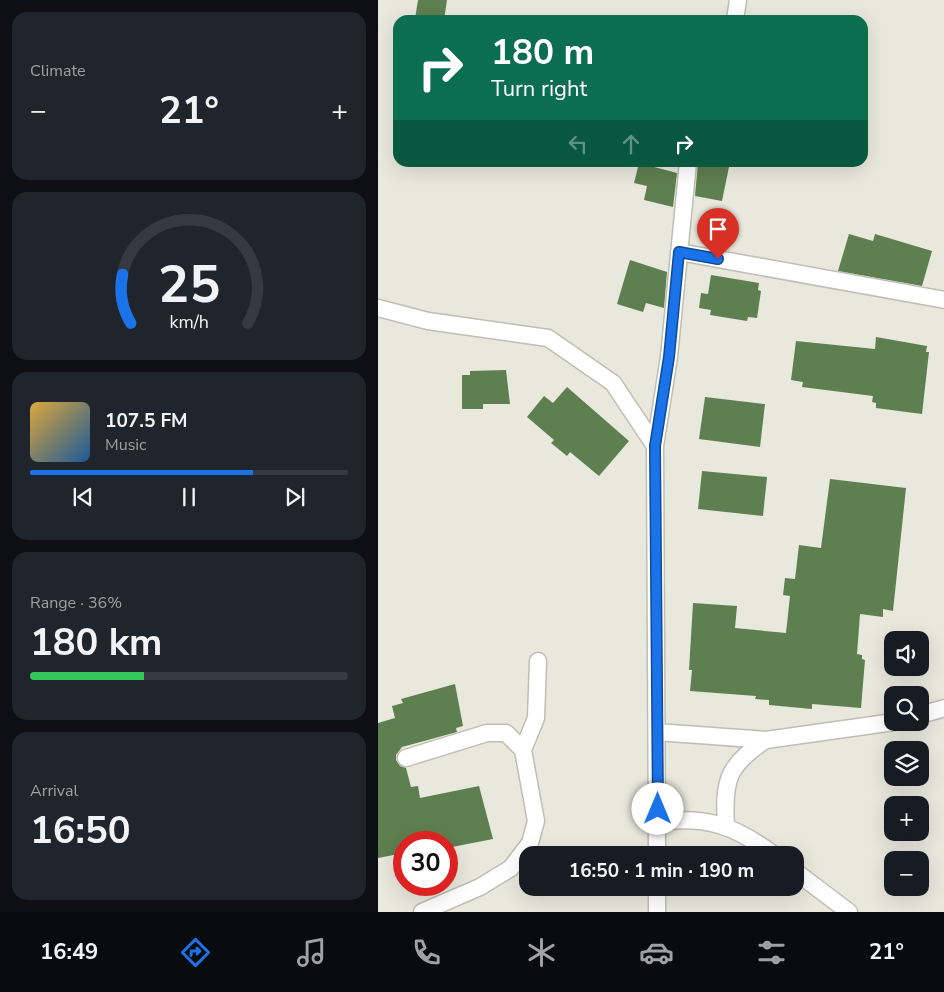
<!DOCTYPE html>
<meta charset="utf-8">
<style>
:root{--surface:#171b24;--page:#20242c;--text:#f1f3f6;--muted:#9ea1a6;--line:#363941;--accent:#1a73e8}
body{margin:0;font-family:"Nunito Sans",sans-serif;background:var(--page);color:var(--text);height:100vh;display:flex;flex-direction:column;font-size:19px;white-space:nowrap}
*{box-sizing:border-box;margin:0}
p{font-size:16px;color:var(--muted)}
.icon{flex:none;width:28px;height:28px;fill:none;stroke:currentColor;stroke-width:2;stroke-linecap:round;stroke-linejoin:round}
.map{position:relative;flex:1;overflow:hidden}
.details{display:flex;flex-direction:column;gap:12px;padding:12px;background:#0d0f14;width:378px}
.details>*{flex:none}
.guide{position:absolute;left:15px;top:15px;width:475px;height:152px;border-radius:15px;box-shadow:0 5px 20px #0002;background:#0b6e4f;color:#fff;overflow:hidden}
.fabs{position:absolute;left:506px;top:631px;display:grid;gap:10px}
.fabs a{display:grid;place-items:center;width:45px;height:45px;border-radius:10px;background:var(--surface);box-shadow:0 5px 20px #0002;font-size:25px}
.speed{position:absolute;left:15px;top:831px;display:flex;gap:10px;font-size:25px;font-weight:700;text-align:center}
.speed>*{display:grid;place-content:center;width:65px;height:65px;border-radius:50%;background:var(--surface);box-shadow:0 5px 20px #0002;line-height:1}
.speed .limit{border:8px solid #d22;background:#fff;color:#111}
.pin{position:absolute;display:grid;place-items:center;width:42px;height:42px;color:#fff;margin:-51px -21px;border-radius:50% 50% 50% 0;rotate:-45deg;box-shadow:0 0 5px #0007}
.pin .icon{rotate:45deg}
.me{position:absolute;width:55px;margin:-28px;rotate:0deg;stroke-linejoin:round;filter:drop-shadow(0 0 4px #0008)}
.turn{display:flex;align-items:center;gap:18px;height:105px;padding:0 15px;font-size:22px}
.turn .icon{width:65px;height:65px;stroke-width:2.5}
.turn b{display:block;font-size:35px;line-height:42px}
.lanes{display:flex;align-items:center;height:48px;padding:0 15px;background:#0003;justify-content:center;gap:25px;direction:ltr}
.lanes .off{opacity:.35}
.big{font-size:38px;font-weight:700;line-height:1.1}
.details .widget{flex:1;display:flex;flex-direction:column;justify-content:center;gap:8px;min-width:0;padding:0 18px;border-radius:15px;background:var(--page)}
.details .dial{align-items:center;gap:0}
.dial svg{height:130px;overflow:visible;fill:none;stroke:var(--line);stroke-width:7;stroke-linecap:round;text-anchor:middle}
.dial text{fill:var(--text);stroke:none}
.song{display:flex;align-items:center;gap:15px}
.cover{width:60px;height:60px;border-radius:8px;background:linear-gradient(135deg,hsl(40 70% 55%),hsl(210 70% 35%))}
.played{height:5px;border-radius:2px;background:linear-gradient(90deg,var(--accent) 70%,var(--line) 70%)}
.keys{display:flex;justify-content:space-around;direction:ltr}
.heat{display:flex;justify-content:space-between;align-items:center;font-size:28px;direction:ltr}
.charge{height:8px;border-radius:4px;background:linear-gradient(90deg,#34c759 36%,var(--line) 0)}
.trip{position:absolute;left:141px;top:846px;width:285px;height:50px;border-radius:15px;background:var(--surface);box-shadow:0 5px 20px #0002;font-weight:700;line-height:50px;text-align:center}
.tabs{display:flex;height:80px;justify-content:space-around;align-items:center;background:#090b0e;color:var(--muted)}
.tabs .icon{width:35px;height:35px}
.tabs .on{color:var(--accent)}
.tabs b{font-size:22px;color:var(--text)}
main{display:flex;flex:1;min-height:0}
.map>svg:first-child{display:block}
.building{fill:#5e7f4f}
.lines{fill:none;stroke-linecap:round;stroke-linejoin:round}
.minor-casing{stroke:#bfbeb4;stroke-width:19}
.minor{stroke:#fff;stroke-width:16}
.route-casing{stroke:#114b97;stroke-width:12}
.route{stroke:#1a73e8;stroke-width:9}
</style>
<main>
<section class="details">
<div class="widget"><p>Climate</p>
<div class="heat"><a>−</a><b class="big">21°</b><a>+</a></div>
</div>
<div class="widget dial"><svg viewBox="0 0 100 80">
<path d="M14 69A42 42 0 1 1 86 69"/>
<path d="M14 69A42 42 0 0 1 9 39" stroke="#1a73e8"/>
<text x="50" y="56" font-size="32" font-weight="700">25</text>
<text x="50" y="72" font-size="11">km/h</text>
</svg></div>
<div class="widget">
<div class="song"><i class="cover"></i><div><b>107.5 FM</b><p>Music</p></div></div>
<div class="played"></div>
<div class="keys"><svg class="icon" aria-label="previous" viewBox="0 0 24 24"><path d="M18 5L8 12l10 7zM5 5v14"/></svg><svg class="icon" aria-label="pause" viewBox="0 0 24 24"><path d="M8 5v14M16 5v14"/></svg><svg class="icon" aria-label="next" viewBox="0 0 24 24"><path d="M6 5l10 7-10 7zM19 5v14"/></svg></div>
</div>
<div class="widget"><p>Range · 36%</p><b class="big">180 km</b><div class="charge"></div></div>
<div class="widget"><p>Arrival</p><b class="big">16:50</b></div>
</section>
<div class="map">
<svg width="567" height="912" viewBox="0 0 567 912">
<rect width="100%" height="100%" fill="#e9e8dd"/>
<path class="building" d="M40,0H69L66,20L37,19Z
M320,162H352L344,201L317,196Z
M261,163L299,173L295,207L266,200L269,186L256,183Z
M471,234L495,241L497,234L554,251L544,286L460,271Z
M252,260L289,272L286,308L268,303L265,312L239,304Z
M333,275L381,283L380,290L383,291L379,318L370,317L369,321L332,315L333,310L321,308L323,293L330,294Z
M498,337L549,346L548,352H551L544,414L498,408V403L494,402L495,396L424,387L425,382L413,380L418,341L497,349Z
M128,370L132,404H105V409H84V375H92V371Z
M189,387L251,441L221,476L192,452L189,456L173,443L176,440L149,417L166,396L175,403Z
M327,397L387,404L382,447L321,439Z
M324,471L389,477L385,516L320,509Z
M452,479L528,488L515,611L505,609V617L482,614L479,654L484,655V659L487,660L483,708L434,704V709L391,705V700L377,699L378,696L312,691L314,670H311L315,603L359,606L357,628L408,633L412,596L405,595L407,578L417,579L421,545L443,548Z
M77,684L85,726L78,728L79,732L24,747L18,755V760L22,766L28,768L33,787L40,786L42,798L101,786L115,839L69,848V842H26V853L0,858V723L17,718L14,706L25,703L23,699Z"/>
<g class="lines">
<defs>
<path id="minor" d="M357,20L360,0
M301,252L567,300
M0,308L50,321L170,338L235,383L277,446L279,855
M277,446L291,357L310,162
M542,715L567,708
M279,732L388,740L516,722
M28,758L109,733H128L145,750
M280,822C329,816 356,825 396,855
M348,825C345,781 350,764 388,740
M418,872L471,912
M44,912L102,887L133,868L152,843L158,821L145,750L158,718L160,661
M279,912V888"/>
</defs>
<use href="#minor" class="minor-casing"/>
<use href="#minor" class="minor"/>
</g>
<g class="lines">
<defs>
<path id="route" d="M280,809L277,446L291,357L301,252L340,259"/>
</defs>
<use href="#route" class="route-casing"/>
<use href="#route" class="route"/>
</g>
</svg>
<div class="fabs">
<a><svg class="icon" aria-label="sound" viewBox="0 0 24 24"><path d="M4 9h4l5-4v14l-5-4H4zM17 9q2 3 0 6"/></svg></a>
<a><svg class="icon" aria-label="search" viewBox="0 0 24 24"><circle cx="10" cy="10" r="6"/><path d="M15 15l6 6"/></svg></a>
<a><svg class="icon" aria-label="layers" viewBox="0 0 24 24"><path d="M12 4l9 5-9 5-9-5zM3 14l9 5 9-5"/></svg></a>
<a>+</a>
<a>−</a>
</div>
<div class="speed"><div class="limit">30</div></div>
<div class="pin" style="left:340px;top:259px;background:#d93025"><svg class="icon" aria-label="arrive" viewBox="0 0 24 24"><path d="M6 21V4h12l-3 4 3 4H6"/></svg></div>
<svg class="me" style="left:280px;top:809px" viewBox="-20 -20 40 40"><circle r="19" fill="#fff"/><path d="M0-13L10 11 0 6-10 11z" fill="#1a73e8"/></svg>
<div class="trip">16:50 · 1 min · 190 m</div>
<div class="guide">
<div class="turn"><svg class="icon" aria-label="right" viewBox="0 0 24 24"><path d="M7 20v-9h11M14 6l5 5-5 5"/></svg><div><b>180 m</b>Turn right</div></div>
<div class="lanes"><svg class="icon off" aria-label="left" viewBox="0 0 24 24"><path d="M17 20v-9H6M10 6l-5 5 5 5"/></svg><svg class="icon off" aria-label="ahead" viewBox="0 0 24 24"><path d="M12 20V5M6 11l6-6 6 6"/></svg><svg class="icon" aria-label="right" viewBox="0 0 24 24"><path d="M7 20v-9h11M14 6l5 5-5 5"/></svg></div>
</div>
</div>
</main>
<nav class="tabs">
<b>16:49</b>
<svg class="icon on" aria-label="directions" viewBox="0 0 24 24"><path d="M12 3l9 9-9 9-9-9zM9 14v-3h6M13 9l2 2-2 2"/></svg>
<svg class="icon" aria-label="music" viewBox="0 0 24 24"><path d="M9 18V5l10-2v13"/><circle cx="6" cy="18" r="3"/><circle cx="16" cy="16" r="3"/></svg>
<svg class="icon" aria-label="phone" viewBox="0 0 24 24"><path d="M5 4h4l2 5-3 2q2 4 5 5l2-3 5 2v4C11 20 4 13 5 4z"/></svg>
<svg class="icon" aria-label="climate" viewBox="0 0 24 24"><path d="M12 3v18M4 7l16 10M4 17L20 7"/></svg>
<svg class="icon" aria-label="car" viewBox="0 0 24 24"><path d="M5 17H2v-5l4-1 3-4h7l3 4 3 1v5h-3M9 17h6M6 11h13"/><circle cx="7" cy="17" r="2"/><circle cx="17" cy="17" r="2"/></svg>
<svg class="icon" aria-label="filters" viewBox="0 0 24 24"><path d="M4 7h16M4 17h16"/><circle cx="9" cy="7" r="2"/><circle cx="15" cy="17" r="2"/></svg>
<b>21°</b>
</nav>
